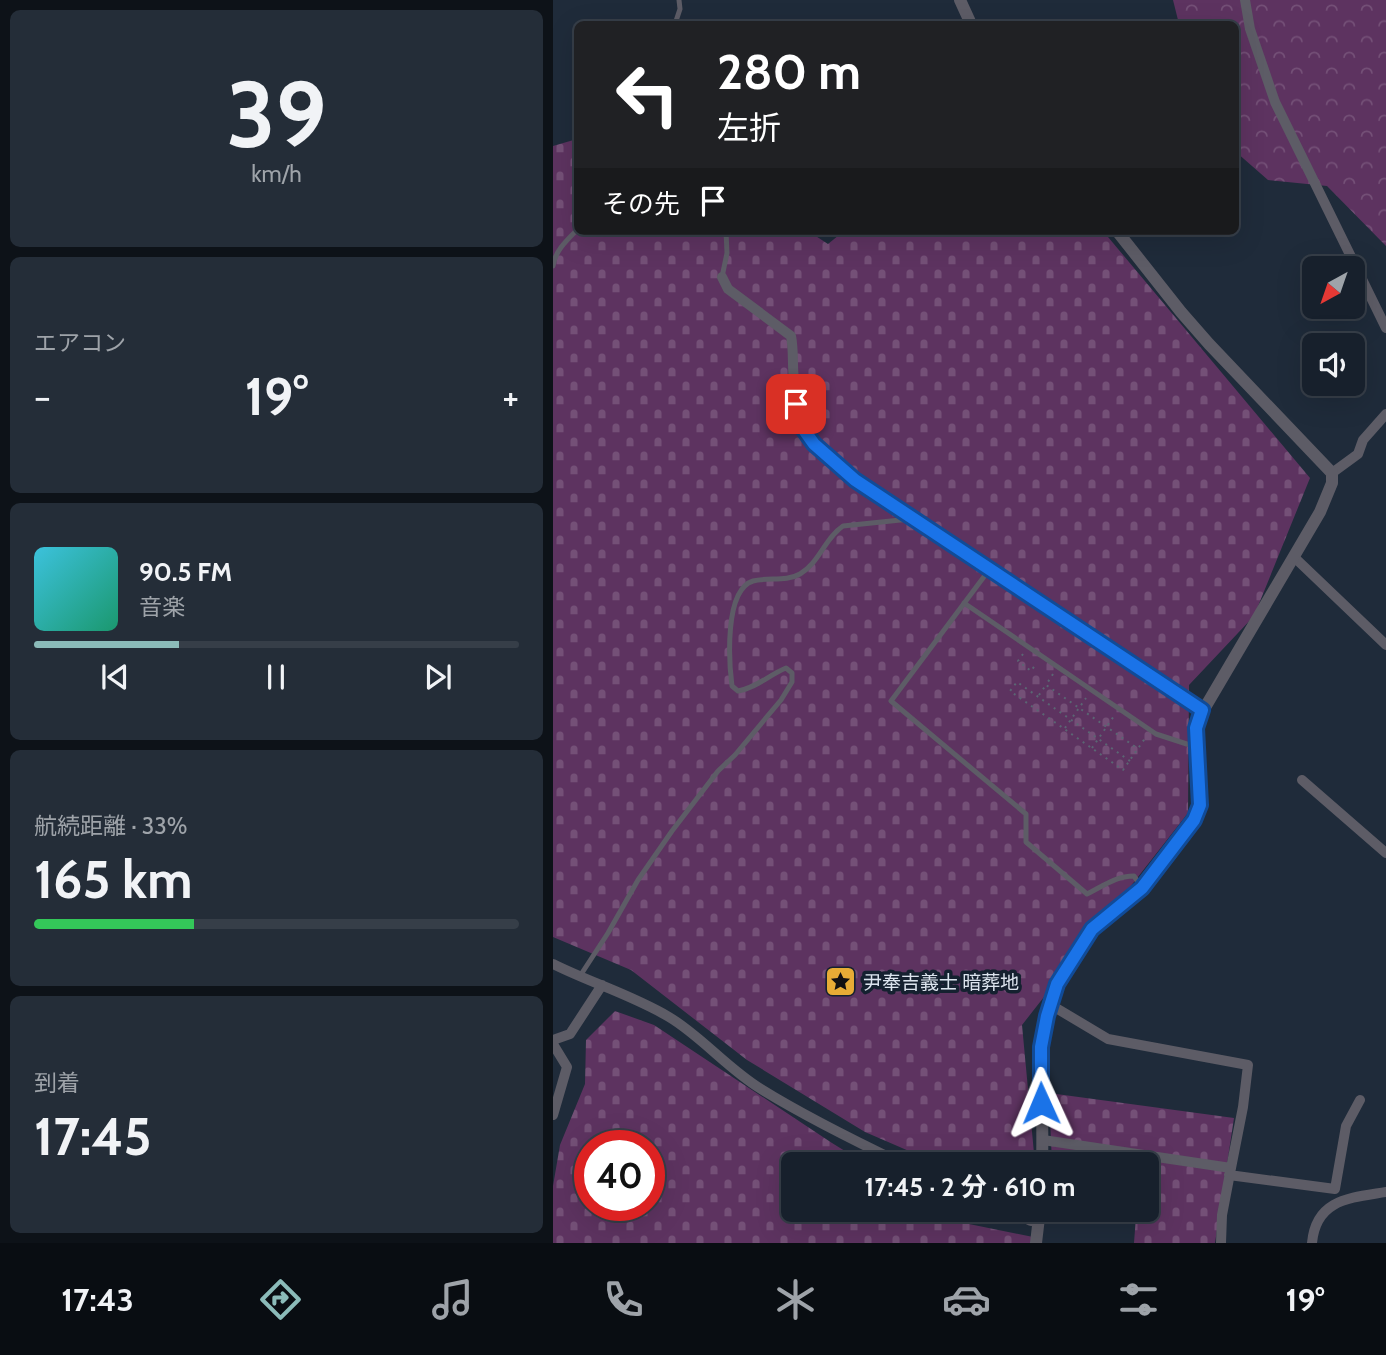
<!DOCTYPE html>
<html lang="ja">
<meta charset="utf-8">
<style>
:root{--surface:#17202c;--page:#242d38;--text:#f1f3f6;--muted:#9ea3a9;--line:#363e48;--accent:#8bbbb9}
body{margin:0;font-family:Cabin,"Noto Sans JP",sans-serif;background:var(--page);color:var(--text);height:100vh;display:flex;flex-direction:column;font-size:26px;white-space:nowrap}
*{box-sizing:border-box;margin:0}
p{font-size:23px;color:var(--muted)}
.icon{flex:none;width:38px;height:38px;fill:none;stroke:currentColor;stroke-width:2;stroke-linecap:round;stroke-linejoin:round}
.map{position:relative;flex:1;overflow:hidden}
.sheet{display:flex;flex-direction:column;gap:10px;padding:10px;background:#0d1218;width:553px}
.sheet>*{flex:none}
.banner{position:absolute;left:21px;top:21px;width:665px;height:214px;border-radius:10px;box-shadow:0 7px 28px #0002,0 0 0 2px var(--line);background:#202124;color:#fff;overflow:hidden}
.needle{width:46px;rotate:220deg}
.tools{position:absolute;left:749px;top:256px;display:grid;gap:14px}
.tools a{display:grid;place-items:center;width:63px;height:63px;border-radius:10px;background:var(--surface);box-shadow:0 7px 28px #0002,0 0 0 2px var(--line);font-size:35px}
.speed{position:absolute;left:21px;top:1130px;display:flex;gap:14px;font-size:35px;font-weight:700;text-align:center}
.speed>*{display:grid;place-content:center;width:91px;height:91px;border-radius:50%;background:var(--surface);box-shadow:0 7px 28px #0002,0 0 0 2px var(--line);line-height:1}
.speed .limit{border:10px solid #d22;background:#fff;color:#111}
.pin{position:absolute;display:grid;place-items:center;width:60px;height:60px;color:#fff;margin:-30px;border-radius:14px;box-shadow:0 4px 10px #0006}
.me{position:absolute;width:77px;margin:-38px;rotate:359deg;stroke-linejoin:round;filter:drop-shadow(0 0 5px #0008)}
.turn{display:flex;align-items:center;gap:24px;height:147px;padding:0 28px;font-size:32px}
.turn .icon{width:91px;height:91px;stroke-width:2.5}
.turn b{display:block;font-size:49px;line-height:60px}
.then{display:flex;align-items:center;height:66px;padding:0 28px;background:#0003;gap:14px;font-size:26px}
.big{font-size:52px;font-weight:700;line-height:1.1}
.sheet .tile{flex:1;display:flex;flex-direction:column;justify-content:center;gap:10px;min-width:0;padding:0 24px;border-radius:10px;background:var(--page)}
.sheet .dial{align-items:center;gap:0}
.dial b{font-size:91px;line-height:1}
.song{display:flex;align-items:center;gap:21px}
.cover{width:84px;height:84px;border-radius:10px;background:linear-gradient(135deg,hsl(190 70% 55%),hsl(160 70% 35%))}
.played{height:7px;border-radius:4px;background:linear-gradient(90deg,var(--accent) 30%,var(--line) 30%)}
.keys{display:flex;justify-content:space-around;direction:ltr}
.heat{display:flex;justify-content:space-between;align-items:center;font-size:38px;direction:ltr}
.charge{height:10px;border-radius:5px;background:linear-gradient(90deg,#34c759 33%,var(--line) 0)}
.trip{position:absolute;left:228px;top:1152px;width:378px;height:70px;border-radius:10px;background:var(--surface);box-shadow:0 7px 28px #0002,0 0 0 2px var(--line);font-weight:700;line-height:70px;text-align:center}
.tabs{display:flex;height:112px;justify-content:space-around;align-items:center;background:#090d12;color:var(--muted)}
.tabs .icon{width:49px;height:49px}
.tabs .current{color:var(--accent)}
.tabs b{font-size:32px;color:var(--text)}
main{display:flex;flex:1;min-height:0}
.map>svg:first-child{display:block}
.forest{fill:url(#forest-crowns)}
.cemetery{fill:url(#cemetery-stones);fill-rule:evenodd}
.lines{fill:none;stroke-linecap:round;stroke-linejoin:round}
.path{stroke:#5b6573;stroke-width:2;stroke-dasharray:2 5;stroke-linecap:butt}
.service{stroke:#5d5c66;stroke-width:5}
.minor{stroke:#5d5c66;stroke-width:10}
.tertiary{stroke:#5d5c66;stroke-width:12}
.route-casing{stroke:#114b97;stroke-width:18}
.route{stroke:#1a73e8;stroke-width:12}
.labels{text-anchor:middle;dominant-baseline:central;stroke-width:7;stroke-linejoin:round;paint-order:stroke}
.poi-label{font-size:19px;fill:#dce4ee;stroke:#152130;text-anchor:start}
</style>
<main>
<section class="sheet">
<div class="tile dial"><b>39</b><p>km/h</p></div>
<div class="tile"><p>エアコン</p>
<div class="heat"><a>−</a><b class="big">19°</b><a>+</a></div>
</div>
<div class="tile">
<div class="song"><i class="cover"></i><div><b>90.5 FM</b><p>音楽</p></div></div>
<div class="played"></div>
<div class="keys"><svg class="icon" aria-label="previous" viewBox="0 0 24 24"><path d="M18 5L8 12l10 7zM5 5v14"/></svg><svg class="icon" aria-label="pause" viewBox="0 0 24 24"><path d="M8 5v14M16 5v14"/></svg><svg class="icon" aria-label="next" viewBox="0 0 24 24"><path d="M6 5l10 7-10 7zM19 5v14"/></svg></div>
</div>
<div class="tile"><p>航続距離 · 33%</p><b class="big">165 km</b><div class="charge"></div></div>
<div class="tile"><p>到着</p><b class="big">17:45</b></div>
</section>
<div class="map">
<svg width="833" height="1243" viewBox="0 0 833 1243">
<defs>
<pattern id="forest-crowns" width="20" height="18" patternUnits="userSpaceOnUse" patternTransform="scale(1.75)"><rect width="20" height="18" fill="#5d3360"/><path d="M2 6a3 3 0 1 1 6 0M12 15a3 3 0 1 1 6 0" fill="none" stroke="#745077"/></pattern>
<pattern id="cemetery-stones" width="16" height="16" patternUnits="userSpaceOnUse" patternTransform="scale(1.75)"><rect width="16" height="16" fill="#5d3360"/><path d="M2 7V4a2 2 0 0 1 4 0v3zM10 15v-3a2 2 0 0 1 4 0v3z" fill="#745077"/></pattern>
</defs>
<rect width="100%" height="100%" fill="#1f2b3a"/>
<path class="forest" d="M620,0H833V246L774,186L715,180L683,152L682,24H626Z"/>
<path class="cemetery" d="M24,139V231H255L275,244L291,231H550L757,478L701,616L636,685L635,813L469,1025L482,1164H386L312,1132L194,1060L78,970L0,937V146Z
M62,1011L101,1025L279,1143L313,1164H240V1209H391L416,1224L485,1238L481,1243H0V1186L7,1145L32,1084L33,1040ZM37,1146H96V1206H37Z
M496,1093L681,1118L662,1243H581L583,1216L556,1209H593V1164H499Z"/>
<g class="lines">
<path class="path" d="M470,654L465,661L478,671L483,664
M500,674L493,685L584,748
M486,695L493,685
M512,728L533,698
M539,748L561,716
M577,761L464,682L457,691L570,770L593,737"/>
<path class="service" d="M122,24L127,9L126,0
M0,266C2,251 14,240 24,230
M169,277L174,253L173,231
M436,570L338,701L473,814V842L534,894C550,886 563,876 581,876L589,888
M411,603L603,734L643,747
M27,976L55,933L85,880L119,831L165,771L182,755L228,700L239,682V673L233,668C216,675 203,688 185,691L179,686C176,663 171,590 200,581C215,577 233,582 247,574C266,563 272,538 290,526L357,519"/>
<path class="minor" d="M692,0L697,29L722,102L833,328
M169,277L175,289L238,336C241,351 239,365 241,380C245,437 262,445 302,480L649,710
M779,473L805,454L810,440L833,414
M741,557L833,645
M749,780L833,853
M0,964C38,983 79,995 116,1017C148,1036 175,1069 208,1089C253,1117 302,1141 350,1164
M498,1005L555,1039L695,1065L690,1107L678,1168
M0,1040L17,1034L49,985
M0,1044L14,1067L0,1115
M490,1140L678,1168L669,1215L668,1243
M676,1175L782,1189L793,1126L807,1100
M452,1209L478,1221H487
M759,1243C763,1199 797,1198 833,1192"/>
<path class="tertiary" d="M407,0L418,24
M489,1164C492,1078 474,1001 539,930C553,914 573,904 588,889C604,874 634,835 643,816C656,785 638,749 647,716L767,512L779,483V473L656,344L628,312L564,231
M483,1243L487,1209"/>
</g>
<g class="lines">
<defs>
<path id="route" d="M243,404L251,430L261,444L302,480L649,710L643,728L647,805L641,820L589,888L539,929L504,984L494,1016L488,1047V1103"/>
</defs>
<use href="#route" class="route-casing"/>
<use href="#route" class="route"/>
</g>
<defs>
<symbol id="sight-square" viewBox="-11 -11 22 22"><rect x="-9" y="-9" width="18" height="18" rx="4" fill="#e7ac36" stroke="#152130"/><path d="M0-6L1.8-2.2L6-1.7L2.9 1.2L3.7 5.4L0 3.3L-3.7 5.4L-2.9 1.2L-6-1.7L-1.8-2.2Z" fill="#111"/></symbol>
</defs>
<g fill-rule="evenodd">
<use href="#sight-square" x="270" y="964" width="35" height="35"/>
</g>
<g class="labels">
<g class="poi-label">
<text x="310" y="982">尹奉吉義士 暗葬地</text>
</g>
</g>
</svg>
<div class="tools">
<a><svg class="needle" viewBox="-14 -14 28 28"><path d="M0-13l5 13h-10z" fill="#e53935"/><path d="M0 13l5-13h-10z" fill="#9ea3a9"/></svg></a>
<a><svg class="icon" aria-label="sound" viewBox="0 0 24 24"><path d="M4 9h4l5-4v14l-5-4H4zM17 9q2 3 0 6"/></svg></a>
</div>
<div class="speed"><div class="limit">40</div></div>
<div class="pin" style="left:243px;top:404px;background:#d93025"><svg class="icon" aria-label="arrive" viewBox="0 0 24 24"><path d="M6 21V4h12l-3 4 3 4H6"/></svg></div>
<svg class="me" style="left:488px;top:1103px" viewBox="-20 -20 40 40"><path d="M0-17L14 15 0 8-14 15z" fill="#1a73e8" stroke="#fff" stroke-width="4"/></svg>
<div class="trip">17:45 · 2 分 · 610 m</div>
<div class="banner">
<div class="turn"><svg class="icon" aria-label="left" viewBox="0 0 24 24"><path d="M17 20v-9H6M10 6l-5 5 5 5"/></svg><div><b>280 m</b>左折</div></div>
<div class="then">その先<svg class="icon" aria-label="arrive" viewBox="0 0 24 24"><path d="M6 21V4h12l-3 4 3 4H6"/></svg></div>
</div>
</div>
</main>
<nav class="tabs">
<b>17:43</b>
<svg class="icon current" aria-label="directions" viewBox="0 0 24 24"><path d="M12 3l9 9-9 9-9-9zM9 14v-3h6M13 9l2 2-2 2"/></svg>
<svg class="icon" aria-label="music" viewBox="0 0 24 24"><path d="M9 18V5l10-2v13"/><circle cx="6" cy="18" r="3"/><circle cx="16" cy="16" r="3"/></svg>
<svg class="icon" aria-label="phone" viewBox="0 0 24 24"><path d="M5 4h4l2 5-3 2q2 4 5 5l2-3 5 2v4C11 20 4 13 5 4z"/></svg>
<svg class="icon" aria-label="climate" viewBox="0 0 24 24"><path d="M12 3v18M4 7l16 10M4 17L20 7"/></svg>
<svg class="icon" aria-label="car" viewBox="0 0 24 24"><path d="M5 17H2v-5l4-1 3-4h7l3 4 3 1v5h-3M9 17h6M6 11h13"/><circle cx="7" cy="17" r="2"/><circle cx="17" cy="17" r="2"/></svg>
<svg class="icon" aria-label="filters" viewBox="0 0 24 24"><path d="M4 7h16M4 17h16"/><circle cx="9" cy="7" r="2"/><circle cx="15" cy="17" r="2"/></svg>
<b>19°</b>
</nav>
